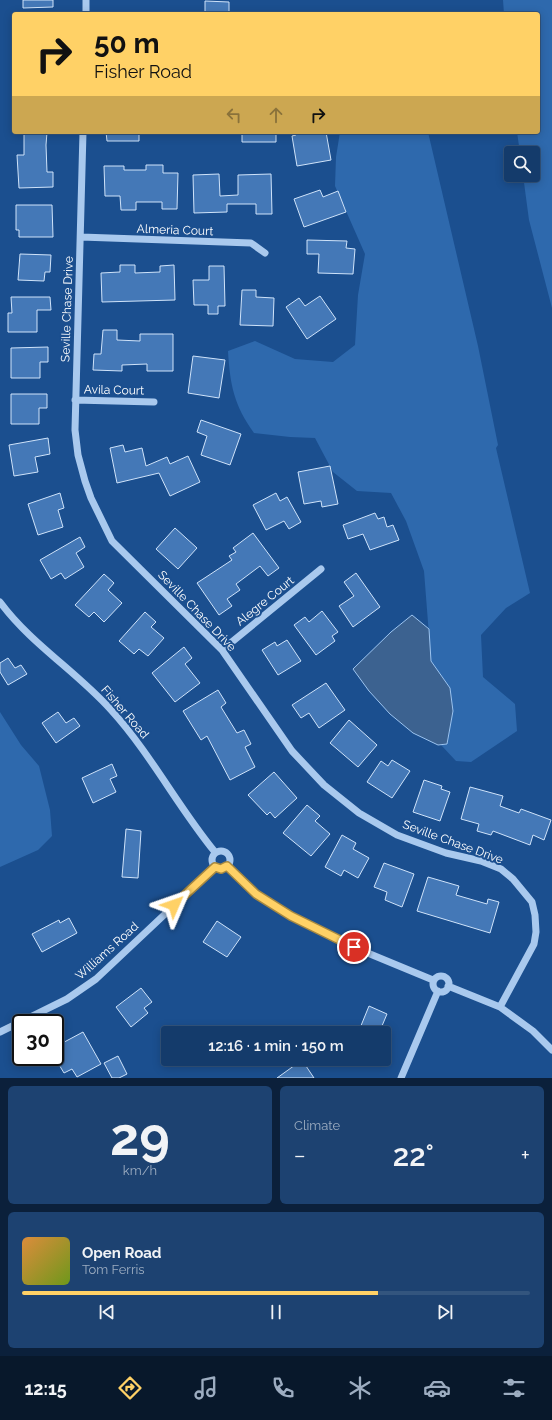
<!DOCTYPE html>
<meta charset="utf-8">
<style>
:root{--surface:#143b6b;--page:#1d4271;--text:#f1f3f6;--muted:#9dadc1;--line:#33557e;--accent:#ffd166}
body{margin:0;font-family:Raleway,sans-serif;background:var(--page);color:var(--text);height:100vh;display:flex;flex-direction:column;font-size:15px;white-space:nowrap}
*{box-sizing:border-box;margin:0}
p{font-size:13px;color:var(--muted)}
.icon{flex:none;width:22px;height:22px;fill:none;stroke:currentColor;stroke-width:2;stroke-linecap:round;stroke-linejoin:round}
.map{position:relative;height:1078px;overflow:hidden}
.sheet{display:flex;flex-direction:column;gap:8px;padding:8px;background:#0b203b;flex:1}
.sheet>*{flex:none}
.hud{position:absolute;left:12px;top:12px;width:528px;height:122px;border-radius:4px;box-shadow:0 2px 10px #0003,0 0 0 1px var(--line);background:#ffd166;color:#111;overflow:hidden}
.controls{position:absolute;left:504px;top:146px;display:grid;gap:8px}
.controls a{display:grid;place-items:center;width:36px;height:36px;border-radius:4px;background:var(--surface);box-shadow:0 2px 10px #0003,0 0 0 1px var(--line);font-size:20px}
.speed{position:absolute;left:12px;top:1014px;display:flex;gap:8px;font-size:20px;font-weight:700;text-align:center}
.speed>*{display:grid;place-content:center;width:52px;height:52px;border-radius:50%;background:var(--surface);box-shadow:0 2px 10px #0003,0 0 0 1px var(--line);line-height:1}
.speed .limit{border:2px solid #111;border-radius:6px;background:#fff;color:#111}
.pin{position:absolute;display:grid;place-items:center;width:34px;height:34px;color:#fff;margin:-17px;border:2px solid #fff;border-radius:50%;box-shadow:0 1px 4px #0007}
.me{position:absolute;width:44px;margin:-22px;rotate:47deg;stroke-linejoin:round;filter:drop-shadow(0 0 3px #0008)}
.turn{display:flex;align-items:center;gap:14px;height:84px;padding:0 16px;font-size:18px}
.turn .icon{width:52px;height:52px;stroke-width:2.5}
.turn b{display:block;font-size:28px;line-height:34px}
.lanes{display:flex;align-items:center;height:38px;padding:0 16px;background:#0003;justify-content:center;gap:20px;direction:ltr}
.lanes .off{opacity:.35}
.big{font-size:30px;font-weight:600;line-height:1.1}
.sheet .widget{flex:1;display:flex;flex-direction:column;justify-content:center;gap:6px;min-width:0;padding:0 14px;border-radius:6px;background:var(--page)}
.sheet .dial{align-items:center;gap:0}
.dial b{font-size:52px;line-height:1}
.song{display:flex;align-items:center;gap:12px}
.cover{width:48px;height:48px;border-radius:6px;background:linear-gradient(135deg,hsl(30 70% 55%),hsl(80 70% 35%))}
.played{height:4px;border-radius:2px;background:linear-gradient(90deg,var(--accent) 70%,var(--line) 70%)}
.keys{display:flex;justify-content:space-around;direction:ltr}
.heat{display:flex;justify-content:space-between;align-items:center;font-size:22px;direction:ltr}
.sheet .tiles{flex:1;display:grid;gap:8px;grid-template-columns:1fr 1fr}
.widget:last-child{grid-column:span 2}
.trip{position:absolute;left:161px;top:1026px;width:230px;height:40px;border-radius:4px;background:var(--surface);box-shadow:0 2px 10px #0003,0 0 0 1px var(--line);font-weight:600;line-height:40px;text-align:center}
.tabs{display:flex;height:64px;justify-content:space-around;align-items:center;background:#08182b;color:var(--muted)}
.tabs .icon{width:28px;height:28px}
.tabs .selected{color:var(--accent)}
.tabs b{font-size:18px;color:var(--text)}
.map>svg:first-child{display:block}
.green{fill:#2e69ad}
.water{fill:#3c6290;stroke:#9cc4f0}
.building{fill:#4478b7;stroke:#cfe3fa}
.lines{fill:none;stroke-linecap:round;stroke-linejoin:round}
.minor{stroke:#a9c9ee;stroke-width:7}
.route-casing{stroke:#a68842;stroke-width:10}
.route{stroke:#ffd166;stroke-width:7}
.labels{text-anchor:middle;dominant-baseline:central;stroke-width:4;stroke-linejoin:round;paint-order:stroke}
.street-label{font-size:12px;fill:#fff;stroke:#1b4f8f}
</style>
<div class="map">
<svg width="552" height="1078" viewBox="0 0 552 1078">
<rect width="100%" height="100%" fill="#1b4f8f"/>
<path class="green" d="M503,0H552V308L529,220L523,175H533V153H520L517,132H538V14H504Z
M340,132H428L478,346L498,445L496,448L530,593L506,608L481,635L483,677L515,704L517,731L471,762L456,761L441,745L447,744L453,711L450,688L431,661L424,571L406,521L391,493L357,491L333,472L315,438L290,437L254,433C234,405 230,385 228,351L255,341L295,359L333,362L355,345L358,295L365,254L335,186L336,157Z
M0,712L21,745L39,766L50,810L52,836L38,850L0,867Z"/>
<path class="water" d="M412,615L429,629L431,661L450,688L453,711L447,744L438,745L413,733L390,714L369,691L353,669L391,632Z"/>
<path class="building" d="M23,0H53V7L23,8Z
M205,1L229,2V14H205Z
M24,132H47L46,145L47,172H53V187L19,188L17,155H24Z
M106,132H139V141H107Z
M242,132H276V142H242Z
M295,132H326L331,160L297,166L292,136L296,135Z
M146,165H163V173H178L177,209H162V202H136V210H121L120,196H105L104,166H124V170H146Z
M219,174L220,196L238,195V175L271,174L272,214H256V204H227V212L194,213L193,175Z
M320,190L323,197L338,191L346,212L304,227L294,199Z
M16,205H52L53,237H19V230H16Z
M307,240L347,241L346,248L355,249L353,274L318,273L319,254H307Z
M20,254L51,255L50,272H45L44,281L18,280Z
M120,265H135V273L160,272V266L174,265L175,300L102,302L101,273L120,272Z
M209,266H224L225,306H218V314H208V305H194L193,280H209Z
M242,290H256V297L274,298L273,326L240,325Z
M320,296L336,319L307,339L286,307L299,298L305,306Z
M11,297H50L51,310H37V332H8V313H12Z
M103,330H117V340L140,341V334H173V371H147V364L122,365V371L93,370L94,354H101Z
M48,347V362H40V378H11V348Z
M193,356L225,360L219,398L188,393Z
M11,394H47V408H39V424H11Z
M201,420L241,434L230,465L201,455L207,436L197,432Z
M48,438L50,454L35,457L38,472L14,476L9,445Z
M123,445L125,452L142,448L146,466L167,457L170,464L188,456L200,482L170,496L159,473L117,483L110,448Z
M330,466L338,504L322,507L321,501L304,504L298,472Z
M60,493L64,508L58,510L63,527L38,535L28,504Z
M276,493L280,501L287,497L301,522L289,529L284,521L266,530L253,505Z
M375,513L378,519L384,517L387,527L393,525L399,540L370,550L363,534L348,539L343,525Z
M175,528L197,548L178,569L156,549Z
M253,533L279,568L268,576L260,566L236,584L240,590L227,599L232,606L219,615L197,583L232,560L229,556L236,552L233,548Z
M80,537L85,547L76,553L84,567L65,579L61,573L51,579L40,560Z
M356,573L380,607L353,627L339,606L354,596L344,582Z
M104,574L114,583L108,590L122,603L104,622L94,612L89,617L75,605Z
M322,611L338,632L332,636L335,641L316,655L294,625L305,617L309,622Z
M145,612L156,622L151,627L164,638L148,656L139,649L134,654L119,641Z
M287,640L301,661L278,675L262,650L275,642L277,646Z
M184,647L192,658L185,664L200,683L175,702L152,673Z
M8,658L15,668L21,665L27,674L8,685L0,672V663Z
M326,683L345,710L319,728L309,713L301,718L292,705Z
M218,690L226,703L221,707L237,733L244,730L251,744L245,747L255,767L230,780L207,736L201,740L183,711Z
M58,712L66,723L74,718L80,726L56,743L42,723Z
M349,720L377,745L358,767L330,743Z
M392,760L410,771L392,798L367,782L381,761L388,766Z
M112,764L117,776L110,779L116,792L93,803L82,778Z
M274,772L297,798L275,818L270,812L267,815L248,795Z
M424,780L442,786L441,789L450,792L440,821L413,812Z
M470,787L503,796L500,806L519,813L521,809L551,820L544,840L533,835L530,845L493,831L491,835L477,831L479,824L461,819Z
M307,805L320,816L315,821L330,834L311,856L283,833Z
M126,829L141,831L138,878L122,877Z
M342,835L356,843L353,849L369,858L358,878L344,870L341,876L325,867Z
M384,863L414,874L402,907L385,900L387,892L374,887Z
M428,877L459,886L456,895L487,904L488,899L499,902L490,933L417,911Z
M69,918L77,933L42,952L32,934L59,920L60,923Z
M217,921L241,937L227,957L203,942Z
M141,988L152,1002L144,1008L148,1013L131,1027L116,1007Z
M369,1006L387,1014L379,1033H358Z
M83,1032L101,1064L77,1077L72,1069L64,1073L55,1058V1047Z
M118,1056L127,1074L119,1078H112L104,1063Z
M302,1060L314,1078H277Z"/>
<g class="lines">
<path class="minor" d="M86,14V0
M83,132L75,430L78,455L85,481L91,498L112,541L222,650L292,751L324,785L359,813L397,835L446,853L481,861L501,869L513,879L532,902L535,915L536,932L534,944L500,1007
M81,237L251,243L265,253
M75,400L154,402
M0,602C31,644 76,671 111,710C151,754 178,807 215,852
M222,650L321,569
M212 860a9 9 0 1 1 18 0a9 9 0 1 1-18 0Z
M227,866L256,895L291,916L341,942L433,980
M433 984a8 8 0 1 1 16 0a8 8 0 1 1-16 0Z
M448,986L500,1007L533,1031L552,1050
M0,1032L67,999L96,979L215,867
M401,1078L438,991"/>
</g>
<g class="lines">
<defs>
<path id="route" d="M174,905L215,867L221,869L227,866L256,894L291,916L354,947"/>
</defs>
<use href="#route" class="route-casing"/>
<use href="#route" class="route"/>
</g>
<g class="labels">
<g class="street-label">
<text transform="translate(175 230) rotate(2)">Almeria Court</text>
<text transform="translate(67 309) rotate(-88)">Seville Chase Drive</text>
<text transform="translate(114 390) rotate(1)">Avila Court</text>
<text transform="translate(265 601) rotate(-39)">Alegre Court</text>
<text transform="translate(197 611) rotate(46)">Seville Chase Drive</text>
<text transform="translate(125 712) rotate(49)">Fisher Road</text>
<text transform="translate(453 842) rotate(20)">Seville Chase Drive</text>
<text transform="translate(107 951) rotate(-42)">Williams Road</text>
</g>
</g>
</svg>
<div class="controls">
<a><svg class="icon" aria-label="search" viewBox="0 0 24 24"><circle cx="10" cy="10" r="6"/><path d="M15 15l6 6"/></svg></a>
</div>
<div class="speed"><div class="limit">30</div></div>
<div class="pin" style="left:354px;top:947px;background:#d93025"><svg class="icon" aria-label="arrive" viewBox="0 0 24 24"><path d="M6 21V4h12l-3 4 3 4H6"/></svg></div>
<svg class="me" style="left:174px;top:905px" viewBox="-20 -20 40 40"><path d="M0-17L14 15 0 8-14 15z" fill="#ffd166" stroke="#fff" stroke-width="4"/></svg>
<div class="trip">12:16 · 1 min · 150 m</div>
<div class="hud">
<div class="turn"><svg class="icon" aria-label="right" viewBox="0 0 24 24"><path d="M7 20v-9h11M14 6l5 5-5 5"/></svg><div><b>50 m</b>Fisher Road</div></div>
<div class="lanes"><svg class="icon off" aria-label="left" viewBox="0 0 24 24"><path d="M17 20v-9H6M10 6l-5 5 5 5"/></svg><svg class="icon off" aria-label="ahead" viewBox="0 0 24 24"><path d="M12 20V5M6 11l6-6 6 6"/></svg><svg class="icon" aria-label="right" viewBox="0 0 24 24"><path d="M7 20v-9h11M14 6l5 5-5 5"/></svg></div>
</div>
</div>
<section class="sheet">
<div class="tiles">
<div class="widget dial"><b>29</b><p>km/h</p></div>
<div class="widget"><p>Climate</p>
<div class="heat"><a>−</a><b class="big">22°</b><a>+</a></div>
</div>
<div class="widget">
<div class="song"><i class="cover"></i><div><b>Open Road</b><p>Tom Ferris</p></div></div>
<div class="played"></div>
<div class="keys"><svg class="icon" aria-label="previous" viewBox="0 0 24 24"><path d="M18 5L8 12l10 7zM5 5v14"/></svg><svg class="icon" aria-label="pause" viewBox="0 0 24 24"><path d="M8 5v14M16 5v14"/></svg><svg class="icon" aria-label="next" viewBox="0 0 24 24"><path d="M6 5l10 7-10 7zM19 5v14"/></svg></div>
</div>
</div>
</section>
<nav class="tabs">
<b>12:15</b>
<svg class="icon selected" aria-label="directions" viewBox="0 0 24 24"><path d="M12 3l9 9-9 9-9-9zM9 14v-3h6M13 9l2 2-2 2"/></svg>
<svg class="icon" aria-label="music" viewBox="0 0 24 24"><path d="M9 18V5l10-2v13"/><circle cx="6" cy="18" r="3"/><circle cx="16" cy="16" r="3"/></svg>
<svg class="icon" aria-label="phone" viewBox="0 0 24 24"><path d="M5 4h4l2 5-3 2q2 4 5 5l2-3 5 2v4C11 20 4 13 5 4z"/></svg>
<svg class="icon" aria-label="climate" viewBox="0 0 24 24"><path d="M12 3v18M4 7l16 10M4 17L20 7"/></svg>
<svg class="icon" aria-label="car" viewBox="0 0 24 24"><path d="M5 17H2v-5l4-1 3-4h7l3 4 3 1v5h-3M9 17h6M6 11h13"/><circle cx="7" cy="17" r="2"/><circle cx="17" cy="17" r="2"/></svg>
<svg class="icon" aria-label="filters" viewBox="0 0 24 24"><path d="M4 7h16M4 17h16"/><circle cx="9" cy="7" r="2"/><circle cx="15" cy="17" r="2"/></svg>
</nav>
